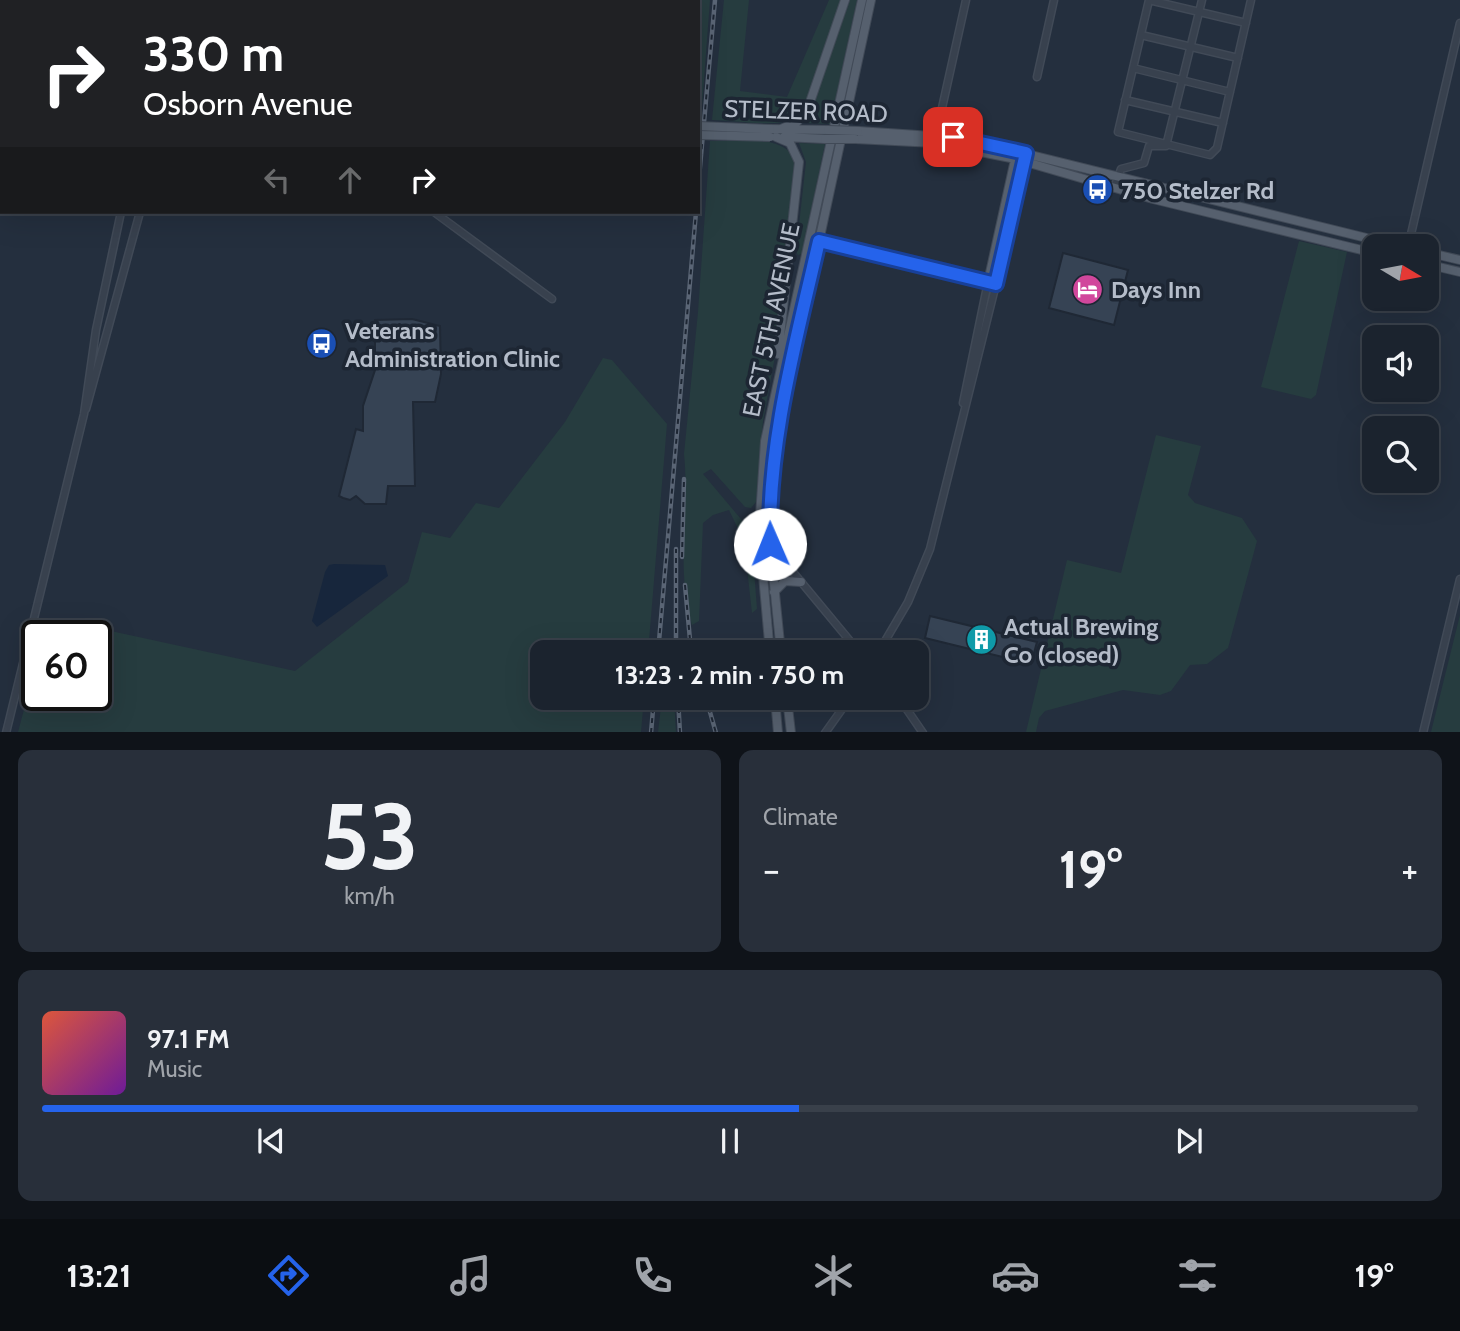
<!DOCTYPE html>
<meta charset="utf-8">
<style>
:root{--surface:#1b232e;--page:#282f3a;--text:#f1f3f6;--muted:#a0a4aa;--line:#39404a;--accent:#2563eb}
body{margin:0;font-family:Cabin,sans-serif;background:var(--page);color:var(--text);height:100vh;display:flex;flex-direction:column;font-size:26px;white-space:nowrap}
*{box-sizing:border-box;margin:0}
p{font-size:23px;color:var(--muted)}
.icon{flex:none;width:38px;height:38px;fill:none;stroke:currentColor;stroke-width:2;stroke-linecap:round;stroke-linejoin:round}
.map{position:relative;height:732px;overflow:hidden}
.drawer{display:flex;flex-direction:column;gap:18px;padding:18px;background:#0f1319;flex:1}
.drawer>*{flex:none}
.banner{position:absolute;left:0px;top:0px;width:700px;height:214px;box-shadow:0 7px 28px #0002,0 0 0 2px var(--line);background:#202124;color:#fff;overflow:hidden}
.needle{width:46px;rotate:100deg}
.tools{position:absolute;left:1362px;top:234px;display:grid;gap:14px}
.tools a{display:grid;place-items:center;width:77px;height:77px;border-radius:14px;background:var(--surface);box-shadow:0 7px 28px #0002,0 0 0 2px var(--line);font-size:35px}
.speed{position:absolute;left:21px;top:620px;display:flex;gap:14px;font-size:35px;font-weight:700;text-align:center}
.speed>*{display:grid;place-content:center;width:91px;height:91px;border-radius:50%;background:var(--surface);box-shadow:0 7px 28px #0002,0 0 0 2px var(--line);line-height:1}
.speed .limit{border:4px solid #111;border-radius:10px;background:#fff;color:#111}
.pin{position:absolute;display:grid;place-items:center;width:60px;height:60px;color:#fff;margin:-30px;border-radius:14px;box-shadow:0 4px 10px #0006}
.me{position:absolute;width:77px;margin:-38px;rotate:359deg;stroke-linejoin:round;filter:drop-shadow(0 0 5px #0008)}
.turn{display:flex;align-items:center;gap:24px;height:147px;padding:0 28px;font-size:32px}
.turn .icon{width:91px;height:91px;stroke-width:2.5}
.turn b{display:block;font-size:49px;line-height:60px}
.lanes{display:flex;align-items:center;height:66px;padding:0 28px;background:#0003;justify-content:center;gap:35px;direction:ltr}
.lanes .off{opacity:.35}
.big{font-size:52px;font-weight:700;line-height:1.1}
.drawer .tile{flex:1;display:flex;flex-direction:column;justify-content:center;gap:10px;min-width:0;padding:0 24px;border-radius:14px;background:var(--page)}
.drawer .dial{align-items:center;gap:0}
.dial b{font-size:91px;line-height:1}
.song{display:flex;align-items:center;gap:21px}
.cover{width:84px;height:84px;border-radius:10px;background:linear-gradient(135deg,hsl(10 70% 55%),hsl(280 70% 35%))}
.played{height:7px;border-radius:4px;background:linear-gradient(90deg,var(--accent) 55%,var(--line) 55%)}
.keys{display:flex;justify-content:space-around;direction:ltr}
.heat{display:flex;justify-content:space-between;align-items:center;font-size:38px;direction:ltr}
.drawer .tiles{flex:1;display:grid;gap:18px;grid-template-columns:1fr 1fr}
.tile:last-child{grid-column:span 2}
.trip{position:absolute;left:530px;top:640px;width:399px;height:70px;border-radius:14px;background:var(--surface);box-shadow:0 7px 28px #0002,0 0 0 2px var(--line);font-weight:700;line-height:70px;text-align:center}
.tabs{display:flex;height:112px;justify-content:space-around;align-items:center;background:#0b0e12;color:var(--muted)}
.tabs .icon{width:49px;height:49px}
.tabs .selected{color:var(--accent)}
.tabs b{font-size:32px;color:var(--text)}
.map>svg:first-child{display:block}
.green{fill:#263c3f}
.water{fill:#17263c}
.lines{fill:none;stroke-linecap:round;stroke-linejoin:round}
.stream{stroke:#17263c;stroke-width:2}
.building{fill:#364354;stroke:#1f2835;stroke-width:2}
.minor-casing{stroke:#414a57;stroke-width:9}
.major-casing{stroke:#414a57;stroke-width:10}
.minor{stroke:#38414e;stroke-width:6}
.major{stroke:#56606e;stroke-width:8}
.rail-casing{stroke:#5a6575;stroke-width:4.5}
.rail{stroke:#1d2633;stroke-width:2;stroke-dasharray:5;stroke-linecap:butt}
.major-bridge-casing{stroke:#414a57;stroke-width:10;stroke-linecap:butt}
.major-bridge{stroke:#56606e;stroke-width:8}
.route-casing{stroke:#184099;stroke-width:18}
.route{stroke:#2563eb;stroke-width:12}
.labels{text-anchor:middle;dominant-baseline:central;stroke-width:7;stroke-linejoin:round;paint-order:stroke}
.street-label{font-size:24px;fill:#b4bcc9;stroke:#1d2633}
.poi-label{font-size:24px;font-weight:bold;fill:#b4bcc9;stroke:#1d2633;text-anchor:start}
</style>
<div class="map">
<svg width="1460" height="733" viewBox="0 0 1460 733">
<rect width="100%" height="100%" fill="#242f3e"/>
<path class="green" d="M536,0H710L701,120H698V2Z
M724,0H749L740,91L787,97L829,0H842C833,25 814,107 792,119C777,128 731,120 712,120Z
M850,0H857L830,124L807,123Z
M710,141C735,142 788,132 795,163L779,335L763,421L756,502L751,508L745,507L711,469L703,474L751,531L757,609L752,613L744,541L729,510L713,515L703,523L699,621L692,625C675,568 690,511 684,454L698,312Z
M799,143L825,144L802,254L798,255L796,252L806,162Z
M1299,241L1347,252L1316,395L1311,399L1261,387Z
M603,358L612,360L667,424L648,653H542V698H644L641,732H18L37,661V695H96V635H45L51,618L295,671L408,582L422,532L450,538L476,503L499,508L565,422Z
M1156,435L1201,446L1188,495L1195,503L1242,518L1257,541L1228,648L1207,664L1190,665L1171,691L1160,695L1123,690L1045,711L1039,718L1036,732H1026L1067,560L1121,573Z
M1460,615V732H1431Z
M662,698H674L676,732H658Z"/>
<path class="water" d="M334,564L385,565L388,576L317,627L312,621L325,572L329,565Z"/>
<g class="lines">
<path class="stream" d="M627,2L629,0"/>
</g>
<path class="building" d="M1063,253L1128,270L1114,325L1049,308Z
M412,319L440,326L441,374L435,402H413L415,486H388L386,504H365L356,496L350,500L343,498L339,496L356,429L363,431V406L375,370V320Z
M930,616L1037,642L1031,664L925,638Z"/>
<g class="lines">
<defs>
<path id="minor" d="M1149,0L1118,132L1210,155L1217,148L1251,0
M1149,0L1246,23
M138,2V0
M427,2L428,0
M1141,35L1238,58
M1133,68L1230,92
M1037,77L1054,0
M1125,100L1223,123
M936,135L966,0
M1114,188L1121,169L1144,163L1149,146H1166L1202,0
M434,212L552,299
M1408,247L1460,23
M963,403L988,282
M86,409L140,212
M759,531L860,653
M878,653L908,602L930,549L996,284
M899,698L923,733
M6,733L84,414L96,330L121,212
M825,733L850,698
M1423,733L1460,579"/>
<path id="major" d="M0,56H2
M770,129L828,130
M781,129L797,122L808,108L845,0
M858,131L962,138L1403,247
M776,137L790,143L799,162L778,354
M784,137L825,139
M855,139L935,143L1016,159L1153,199L1374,253
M815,240L996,284L1025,158
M1426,252L1460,260
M1426,264L1460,272
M988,282L1016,155
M774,592L785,581L801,582
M770,653L759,531L765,441L862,0
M781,653L770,544L773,455L871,0
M775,698L778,733
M787,698L791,733"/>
</defs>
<use href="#minor" class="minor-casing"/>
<use href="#major" class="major-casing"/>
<use href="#minor" class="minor"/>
<use href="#major" class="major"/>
<defs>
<path id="rail" d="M698,189L715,0
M682,557L684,479
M685,585L690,640
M658,653L696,212
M676,653V549
M678,698L680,733
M706,698L716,733
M651,733L654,698"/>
</defs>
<use href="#rail" class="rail-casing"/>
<use href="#rail" class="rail"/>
<defs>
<path id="major-bridge" d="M698,126L770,129
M828,130L858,131
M698,135L770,137
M825,139H855"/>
</defs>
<use href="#major-bridge" class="major-bridge-casing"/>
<use href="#major-bridge" class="major-bridge"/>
</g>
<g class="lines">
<defs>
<path id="route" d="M770,544C768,440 796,342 819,241L996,284L1026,153L953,137"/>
</defs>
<use href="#route" class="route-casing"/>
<use href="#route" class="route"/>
</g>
<defs>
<symbol id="bus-disc" viewBox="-11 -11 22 22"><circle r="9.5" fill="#1a4fb4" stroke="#1d2633"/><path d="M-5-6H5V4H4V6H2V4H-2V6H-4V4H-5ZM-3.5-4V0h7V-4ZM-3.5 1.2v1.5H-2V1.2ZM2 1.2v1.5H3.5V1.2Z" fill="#fff"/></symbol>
<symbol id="hotel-disc" viewBox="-11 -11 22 22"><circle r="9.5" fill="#d1479c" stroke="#1d2633"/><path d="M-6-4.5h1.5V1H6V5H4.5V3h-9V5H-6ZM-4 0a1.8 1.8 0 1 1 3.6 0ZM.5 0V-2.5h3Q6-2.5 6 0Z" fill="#fff"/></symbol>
<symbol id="building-disc" viewBox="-11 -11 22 22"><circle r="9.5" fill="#0f9aa8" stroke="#1d2633"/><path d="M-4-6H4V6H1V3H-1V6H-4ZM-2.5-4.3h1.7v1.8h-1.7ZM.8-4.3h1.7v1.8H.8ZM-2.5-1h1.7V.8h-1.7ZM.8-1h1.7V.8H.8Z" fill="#fff"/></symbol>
</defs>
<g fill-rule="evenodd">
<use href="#bus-disc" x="1080" y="172" width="35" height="35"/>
<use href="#hotel-disc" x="1070" y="272" width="35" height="35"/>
<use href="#bus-disc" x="304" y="326" width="35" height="35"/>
<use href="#building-disc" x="964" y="622" width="35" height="35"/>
</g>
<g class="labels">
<g class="street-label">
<text transform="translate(806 111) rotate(2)">STELZER ROAD</text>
<text transform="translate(771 320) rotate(-78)">EAST 5TH AVENUE</text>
</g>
<g class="poi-label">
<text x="1121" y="190">750 Stelzer Rd</text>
<text x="1111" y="289">Days Inn</text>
<text x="345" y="330">Veterans<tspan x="345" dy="28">Administration Clinic</tspan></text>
<text x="1004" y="626">Actual Brewing<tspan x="1004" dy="28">Co (closed)</tspan></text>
</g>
</g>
</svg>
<div class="tools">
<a><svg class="needle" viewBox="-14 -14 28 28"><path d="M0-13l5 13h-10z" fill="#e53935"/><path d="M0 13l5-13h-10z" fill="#a0a4aa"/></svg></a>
<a><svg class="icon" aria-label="sound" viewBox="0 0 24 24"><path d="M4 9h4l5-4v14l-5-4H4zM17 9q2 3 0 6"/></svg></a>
<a><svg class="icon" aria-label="search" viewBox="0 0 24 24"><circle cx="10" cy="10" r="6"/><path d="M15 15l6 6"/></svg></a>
</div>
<div class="speed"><div class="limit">60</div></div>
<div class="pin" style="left:953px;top:137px;background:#d93025"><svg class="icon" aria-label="arrive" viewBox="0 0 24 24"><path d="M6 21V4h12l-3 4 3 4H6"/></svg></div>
<svg class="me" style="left:770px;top:544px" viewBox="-20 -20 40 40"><circle r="19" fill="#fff"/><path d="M0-13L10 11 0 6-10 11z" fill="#2563eb"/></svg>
<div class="trip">13:23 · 2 min · 750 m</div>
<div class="banner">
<div class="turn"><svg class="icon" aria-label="right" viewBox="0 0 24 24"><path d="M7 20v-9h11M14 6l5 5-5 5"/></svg><div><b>330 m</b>Osborn Avenue</div></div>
<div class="lanes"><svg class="icon off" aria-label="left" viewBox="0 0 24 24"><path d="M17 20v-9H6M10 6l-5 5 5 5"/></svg><svg class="icon off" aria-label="ahead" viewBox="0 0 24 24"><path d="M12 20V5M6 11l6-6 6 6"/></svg><svg class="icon" aria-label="right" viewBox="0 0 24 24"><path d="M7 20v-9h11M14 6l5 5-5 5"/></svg></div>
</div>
</div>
<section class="drawer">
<div class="tiles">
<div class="tile dial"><b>53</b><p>km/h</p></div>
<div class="tile"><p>Climate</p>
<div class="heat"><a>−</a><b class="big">19°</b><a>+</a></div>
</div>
<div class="tile">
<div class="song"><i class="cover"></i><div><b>97.1 FM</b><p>Music</p></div></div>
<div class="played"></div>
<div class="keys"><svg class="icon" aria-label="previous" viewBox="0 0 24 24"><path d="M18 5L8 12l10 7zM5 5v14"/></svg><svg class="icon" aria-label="pause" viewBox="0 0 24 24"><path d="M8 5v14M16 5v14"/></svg><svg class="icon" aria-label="next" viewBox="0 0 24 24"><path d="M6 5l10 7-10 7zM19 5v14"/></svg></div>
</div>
</div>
</section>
<nav class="tabs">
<b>13:21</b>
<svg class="icon selected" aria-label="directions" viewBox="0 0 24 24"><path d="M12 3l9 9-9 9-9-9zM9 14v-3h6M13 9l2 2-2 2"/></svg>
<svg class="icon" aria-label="music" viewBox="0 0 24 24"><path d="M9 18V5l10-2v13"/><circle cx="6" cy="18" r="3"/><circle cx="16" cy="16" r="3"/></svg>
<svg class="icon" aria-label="phone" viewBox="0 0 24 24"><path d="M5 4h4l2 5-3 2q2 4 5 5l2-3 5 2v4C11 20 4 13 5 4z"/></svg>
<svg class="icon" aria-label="climate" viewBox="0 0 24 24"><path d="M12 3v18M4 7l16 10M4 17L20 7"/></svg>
<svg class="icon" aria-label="car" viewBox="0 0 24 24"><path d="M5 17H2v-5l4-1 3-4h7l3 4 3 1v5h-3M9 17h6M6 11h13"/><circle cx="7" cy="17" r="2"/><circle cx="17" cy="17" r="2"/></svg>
<svg class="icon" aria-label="filters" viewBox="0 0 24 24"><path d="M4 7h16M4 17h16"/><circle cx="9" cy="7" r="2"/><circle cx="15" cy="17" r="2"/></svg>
<b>19°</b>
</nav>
